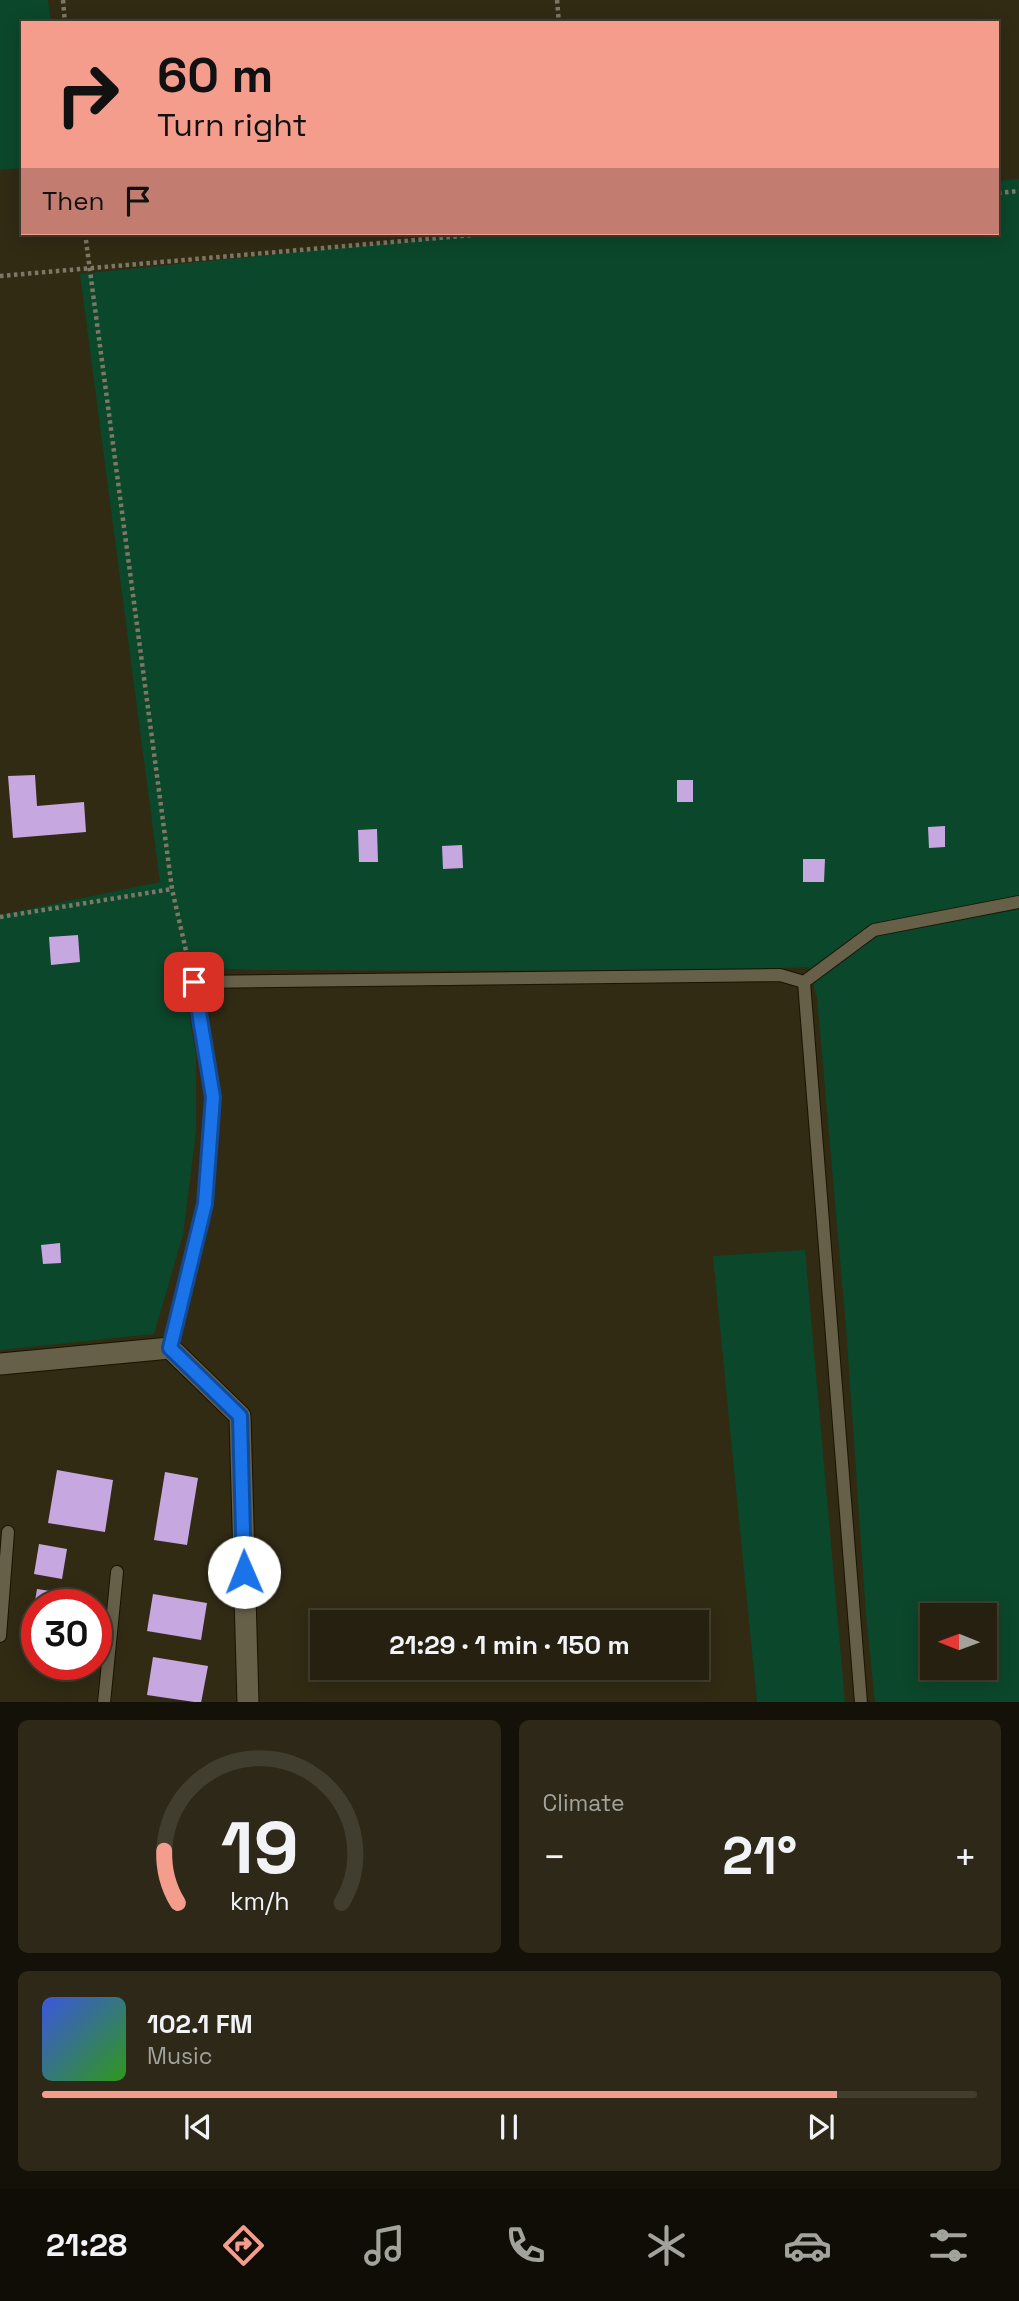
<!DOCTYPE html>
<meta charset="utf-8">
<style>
:root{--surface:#25200f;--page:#2d2818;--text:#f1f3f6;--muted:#a3a39e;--line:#423e2f;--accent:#f49d8d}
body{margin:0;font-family:"Space Grotesk",sans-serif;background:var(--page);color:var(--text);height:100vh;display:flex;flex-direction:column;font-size:26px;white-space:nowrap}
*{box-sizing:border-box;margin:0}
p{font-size:23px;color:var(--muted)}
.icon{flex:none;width:38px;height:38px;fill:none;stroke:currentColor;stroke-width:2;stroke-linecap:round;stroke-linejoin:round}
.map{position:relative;height:1702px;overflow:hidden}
.panel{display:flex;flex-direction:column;gap:18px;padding:18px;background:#141208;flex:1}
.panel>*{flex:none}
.hud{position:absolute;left:21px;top:21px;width:978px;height:214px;border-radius:0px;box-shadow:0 4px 18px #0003,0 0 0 2px var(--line);background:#f49d8d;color:#111;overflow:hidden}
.needle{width:46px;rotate:271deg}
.tools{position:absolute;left:920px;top:1603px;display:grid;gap:14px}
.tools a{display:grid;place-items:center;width:77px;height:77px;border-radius:0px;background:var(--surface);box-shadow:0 4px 18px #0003,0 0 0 2px var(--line);font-size:35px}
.speed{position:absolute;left:21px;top:1589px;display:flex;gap:14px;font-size:35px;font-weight:700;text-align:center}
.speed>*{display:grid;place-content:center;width:91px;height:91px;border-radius:50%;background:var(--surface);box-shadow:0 4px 18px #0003,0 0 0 2px var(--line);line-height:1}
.speed .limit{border:10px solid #d22;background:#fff;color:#111}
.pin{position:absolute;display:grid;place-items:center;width:60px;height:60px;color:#fff;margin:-30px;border-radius:14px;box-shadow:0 4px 10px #0006}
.me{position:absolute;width:77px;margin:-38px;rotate:359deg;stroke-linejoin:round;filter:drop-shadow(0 0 5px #0008)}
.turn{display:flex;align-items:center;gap:24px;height:147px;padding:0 21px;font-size:32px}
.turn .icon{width:91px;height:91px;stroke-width:2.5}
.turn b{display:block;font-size:49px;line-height:60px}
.then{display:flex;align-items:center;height:66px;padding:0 21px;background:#0003;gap:14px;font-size:26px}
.big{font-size:52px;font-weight:700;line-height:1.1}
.panel .tile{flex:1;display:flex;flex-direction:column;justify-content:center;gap:10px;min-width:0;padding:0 24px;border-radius:10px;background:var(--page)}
.panel .dial{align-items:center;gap:0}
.dial svg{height:182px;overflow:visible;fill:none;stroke:var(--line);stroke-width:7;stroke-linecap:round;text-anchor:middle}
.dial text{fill:var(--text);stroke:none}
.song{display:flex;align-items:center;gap:21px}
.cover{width:84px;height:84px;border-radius:10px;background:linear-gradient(135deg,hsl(230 70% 55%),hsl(110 70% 35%))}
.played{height:7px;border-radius:4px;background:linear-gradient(90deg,var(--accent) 85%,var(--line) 85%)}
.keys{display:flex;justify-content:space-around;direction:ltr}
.heat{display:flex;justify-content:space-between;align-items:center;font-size:38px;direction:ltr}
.panel .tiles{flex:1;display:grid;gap:18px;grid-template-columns:1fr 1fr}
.tile:last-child{grid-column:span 2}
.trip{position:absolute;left:310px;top:1610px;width:399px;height:70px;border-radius:0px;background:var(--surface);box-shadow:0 4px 18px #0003,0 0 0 2px var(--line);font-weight:700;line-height:70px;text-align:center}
.tab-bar{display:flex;height:112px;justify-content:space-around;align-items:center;background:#0f0d06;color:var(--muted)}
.tab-bar .icon{width:49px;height:49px}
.tab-bar .current{color:var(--accent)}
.tab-bar b{font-size:32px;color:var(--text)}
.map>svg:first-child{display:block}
.green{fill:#0b472b;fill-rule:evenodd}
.building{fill:#c7a7df}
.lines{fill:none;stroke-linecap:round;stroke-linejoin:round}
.lane-casing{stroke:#191301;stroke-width:14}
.street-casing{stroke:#191301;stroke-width:23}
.path{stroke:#7d7865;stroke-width:4.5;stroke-dasharray:3.5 3.5;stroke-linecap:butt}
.lane{stroke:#676049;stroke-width:12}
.street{stroke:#676049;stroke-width:21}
.route-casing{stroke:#114b97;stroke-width:18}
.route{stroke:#1a73e8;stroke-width:12}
</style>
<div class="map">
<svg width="1019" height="1703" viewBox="0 0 1019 1703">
<rect width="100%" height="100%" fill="#312b14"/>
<path class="green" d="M0,0H48L51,23H23V168L0,170Z
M1019,179V1702H875L866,1614L846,1327L817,997L809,967L699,971L253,970L171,966L186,998L196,1055V1132L183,1235L154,1334L0,1350V915L160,882L80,274L486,233H998V181ZM933,1615H985V1668H933Z
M805,1250L845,1702H757L713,1256Z"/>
<path class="building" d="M35,775L37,806L84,802L86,832L13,838L8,776Z
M677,780H693V802H677Z
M945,826V847L929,848L928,827Z
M377,829L378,862H359L358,830Z
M462,845L463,868L443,869L442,846Z
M803,859H825L824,882H803Z
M78,935L80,962L51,965L49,937Z
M60,1243L61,1263L43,1264L41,1245Z
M57,1470L113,1480L105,1532L48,1523Z
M165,1472L198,1478L187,1545L154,1540Z
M39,1544L67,1549L62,1579L34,1574Z
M37,1589L77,1595L76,1605H37V1652L27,1650Z
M153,1594L207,1603L201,1640L147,1631Z
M153,1657L208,1666L201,1703L147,1695Z"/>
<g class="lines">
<defs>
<path id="lane" d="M804,982L861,1703
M804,982L874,930L1019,902
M170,1348L205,1204L213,1097L193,982L780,975L804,982
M0,1636L8,1532
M104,1703L117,1572"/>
<path id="street" d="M0,1364L170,1348L240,1416L248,1703"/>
</defs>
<use href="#lane" class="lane-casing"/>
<use href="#street" class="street-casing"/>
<path class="path" d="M63,0L65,23
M557,0L559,23
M998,193L1019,191
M85,233L172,889L189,964
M0,276L496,233
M0,917L172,889"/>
<use href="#lane" class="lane"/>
<use href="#street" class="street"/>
</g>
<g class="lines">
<defs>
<path id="route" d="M194,982L213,1097L205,1204L170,1348L240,1416L244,1572"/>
</defs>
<use href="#route" class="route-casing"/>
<use href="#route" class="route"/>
</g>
</svg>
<div class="tools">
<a><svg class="needle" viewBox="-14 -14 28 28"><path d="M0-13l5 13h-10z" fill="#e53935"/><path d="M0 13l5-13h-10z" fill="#a3a39e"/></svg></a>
</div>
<div class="speed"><div class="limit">30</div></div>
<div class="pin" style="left:194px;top:982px;background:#d93025"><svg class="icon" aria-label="arrive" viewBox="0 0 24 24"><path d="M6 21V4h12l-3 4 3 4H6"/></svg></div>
<svg class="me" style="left:244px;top:1572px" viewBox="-20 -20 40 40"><circle r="19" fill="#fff"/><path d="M0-13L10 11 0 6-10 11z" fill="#1a73e8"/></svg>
<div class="trip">21:29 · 1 min · 150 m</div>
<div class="hud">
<div class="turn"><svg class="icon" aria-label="right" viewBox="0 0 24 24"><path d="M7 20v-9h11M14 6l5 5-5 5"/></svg><div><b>60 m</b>Turn right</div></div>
<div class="then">Then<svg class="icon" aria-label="arrive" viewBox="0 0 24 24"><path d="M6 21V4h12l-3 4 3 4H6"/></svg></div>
</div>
</div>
<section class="panel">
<div class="tiles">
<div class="tile dial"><svg viewBox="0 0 100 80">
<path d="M14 69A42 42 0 1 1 86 69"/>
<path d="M14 69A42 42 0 0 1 8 46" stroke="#f49d8d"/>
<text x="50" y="56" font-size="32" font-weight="700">19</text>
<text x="50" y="72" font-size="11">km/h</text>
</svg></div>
<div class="tile"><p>Climate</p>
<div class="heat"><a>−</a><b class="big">21°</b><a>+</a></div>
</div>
<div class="tile">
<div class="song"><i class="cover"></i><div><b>102.1 FM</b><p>Music</p></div></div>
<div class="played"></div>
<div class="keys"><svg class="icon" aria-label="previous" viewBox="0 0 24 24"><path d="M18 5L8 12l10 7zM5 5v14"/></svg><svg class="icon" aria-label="pause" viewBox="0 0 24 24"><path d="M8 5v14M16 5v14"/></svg><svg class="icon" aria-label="next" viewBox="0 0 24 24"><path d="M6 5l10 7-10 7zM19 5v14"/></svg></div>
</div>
</div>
</section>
<nav class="tab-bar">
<b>21:28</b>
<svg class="icon current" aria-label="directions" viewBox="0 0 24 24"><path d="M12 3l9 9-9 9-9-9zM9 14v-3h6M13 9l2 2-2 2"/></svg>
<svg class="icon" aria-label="music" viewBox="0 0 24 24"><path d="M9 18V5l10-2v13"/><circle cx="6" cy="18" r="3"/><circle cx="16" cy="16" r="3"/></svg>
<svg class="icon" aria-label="phone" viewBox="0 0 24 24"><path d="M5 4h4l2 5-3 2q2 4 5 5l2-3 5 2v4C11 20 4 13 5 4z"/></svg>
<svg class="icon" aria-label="climate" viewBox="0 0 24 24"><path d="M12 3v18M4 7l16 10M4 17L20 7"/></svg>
<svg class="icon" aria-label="car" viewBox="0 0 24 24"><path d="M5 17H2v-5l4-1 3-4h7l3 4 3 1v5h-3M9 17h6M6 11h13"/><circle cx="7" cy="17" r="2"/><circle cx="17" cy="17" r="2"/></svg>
<svg class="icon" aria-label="filters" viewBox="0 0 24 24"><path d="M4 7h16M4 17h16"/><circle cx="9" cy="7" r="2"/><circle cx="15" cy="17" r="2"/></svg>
</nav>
